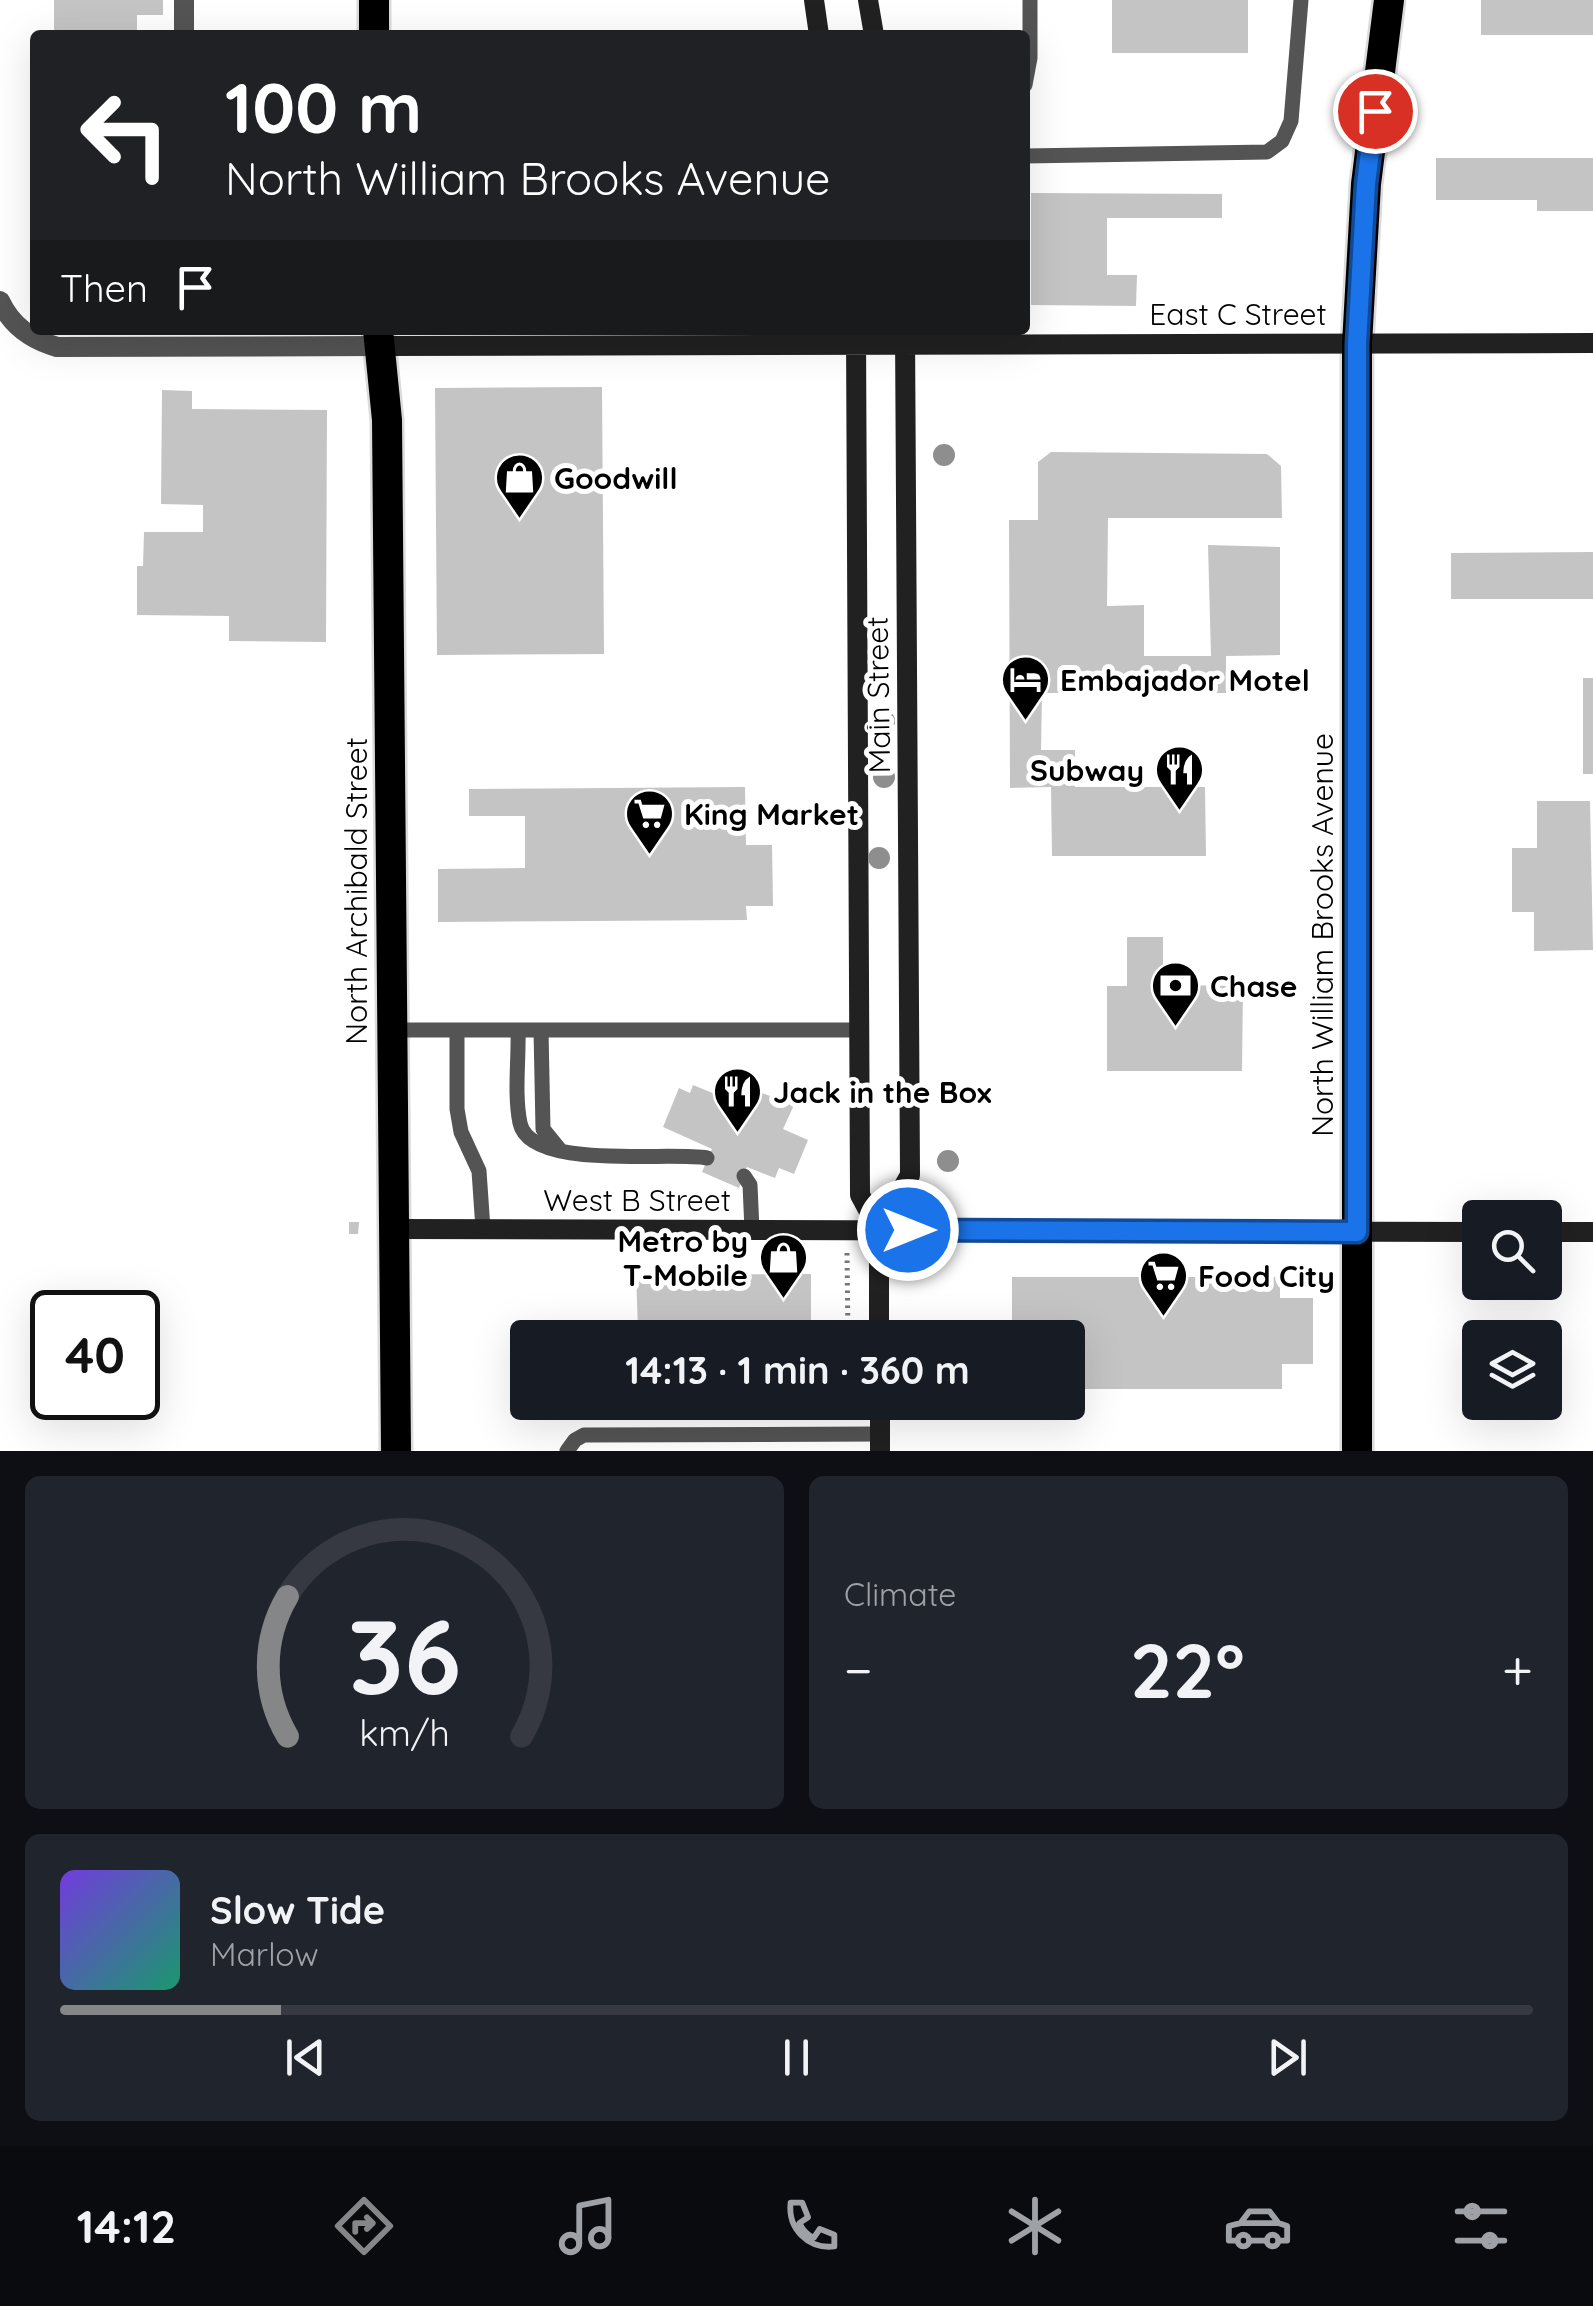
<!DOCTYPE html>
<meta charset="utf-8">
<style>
:root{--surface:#171b24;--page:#20242c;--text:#f1f3f6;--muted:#9ea1a6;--line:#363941;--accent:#858687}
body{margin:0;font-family:Quicksand,sans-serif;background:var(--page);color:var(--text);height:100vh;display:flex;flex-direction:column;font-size:38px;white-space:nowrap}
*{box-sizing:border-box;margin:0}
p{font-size:32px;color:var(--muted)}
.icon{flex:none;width:55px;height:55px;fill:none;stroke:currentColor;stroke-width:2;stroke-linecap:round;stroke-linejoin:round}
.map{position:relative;height:1451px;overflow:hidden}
.panel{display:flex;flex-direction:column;gap:25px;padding:25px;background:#0d0f14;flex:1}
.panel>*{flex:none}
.hud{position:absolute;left:30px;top:30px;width:1000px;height:305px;border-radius:10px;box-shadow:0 10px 40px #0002;background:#202124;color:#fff;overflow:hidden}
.buttons{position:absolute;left:1462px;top:1200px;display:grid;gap:20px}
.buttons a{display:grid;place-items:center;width:100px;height:100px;border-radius:10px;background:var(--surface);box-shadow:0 10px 40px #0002;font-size:50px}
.speed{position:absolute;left:30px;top:1290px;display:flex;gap:20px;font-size:50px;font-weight:700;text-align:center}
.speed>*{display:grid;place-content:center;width:130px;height:130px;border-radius:50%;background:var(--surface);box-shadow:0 10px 40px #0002;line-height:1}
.speed .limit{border:5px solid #111;border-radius:15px;background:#fff;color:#111}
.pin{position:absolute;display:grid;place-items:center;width:85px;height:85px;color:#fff;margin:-42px;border:5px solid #fff;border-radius:50%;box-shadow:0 2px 10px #0007}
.me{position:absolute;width:110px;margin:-55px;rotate:90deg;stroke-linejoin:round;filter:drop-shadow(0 0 8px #0008)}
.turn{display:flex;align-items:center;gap:35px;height:210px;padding:0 30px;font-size:45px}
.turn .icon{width:130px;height:130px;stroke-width:2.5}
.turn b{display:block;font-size:70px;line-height:85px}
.then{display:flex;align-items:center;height:95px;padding:0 30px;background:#0003;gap:20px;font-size:38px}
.big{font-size:75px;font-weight:800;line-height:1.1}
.panel .tile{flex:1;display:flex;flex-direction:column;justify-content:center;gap:15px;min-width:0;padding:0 35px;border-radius:15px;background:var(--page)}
.panel .dial{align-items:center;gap:0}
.dial svg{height:260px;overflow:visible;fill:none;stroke:var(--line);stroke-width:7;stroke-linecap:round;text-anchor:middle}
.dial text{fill:var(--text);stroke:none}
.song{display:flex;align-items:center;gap:30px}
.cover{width:120px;height:120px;border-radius:15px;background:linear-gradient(135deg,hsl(260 70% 55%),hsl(160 70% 35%))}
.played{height:10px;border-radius:5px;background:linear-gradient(90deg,var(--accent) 15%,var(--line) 15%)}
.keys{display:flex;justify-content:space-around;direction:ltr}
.heat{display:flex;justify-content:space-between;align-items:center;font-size:55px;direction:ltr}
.panel .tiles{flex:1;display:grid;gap:25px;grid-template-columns:1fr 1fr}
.tile:last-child{grid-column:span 2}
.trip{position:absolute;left:510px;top:1320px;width:575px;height:100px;border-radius:10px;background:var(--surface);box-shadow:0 10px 40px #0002;font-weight:800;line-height:100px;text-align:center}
.dock{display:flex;height:160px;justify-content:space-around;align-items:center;background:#090b0e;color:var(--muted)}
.dock .icon{width:70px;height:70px}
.dock .selected{color:var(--accent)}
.dock b{font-size:45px;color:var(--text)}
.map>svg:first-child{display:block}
.building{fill:#c4c4c4}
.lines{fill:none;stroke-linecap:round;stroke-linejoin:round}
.highway-casing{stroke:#dbdbdb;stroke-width:35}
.path{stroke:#767676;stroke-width:5;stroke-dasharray:2.5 5;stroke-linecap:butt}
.lane{stroke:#545454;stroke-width:15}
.street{stroke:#545454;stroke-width:20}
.secondary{stroke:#212121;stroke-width:20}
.highway{stroke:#000;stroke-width:30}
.tree{fill:#8e8e8e}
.route-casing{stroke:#114b97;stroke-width:25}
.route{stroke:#1a73e8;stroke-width:18}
.labels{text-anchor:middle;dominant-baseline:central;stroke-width:10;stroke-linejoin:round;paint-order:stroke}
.street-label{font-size:30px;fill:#000;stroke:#fff}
.poi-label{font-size:30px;font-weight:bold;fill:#000;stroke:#fff;text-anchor:start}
</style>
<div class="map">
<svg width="1593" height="1451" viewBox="0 0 1593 1451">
<rect width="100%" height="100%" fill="#fff"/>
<path class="building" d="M54,0H163V15H137V35H54Z
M1112,0H1248V53H1112Z
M1481,0H1593V35H1481Z
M1436,158H1593V211H1537V200H1436Z
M1031,193L1222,194V218H1107V275H1137L1136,306L1031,305Z
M602,387L604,654L437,655L435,388Z
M162,390L192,391V409L327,410L326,642L229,641V616L137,615V566H143L144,532H203V505L161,504Z
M1051,452L1267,454L1281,466L1282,518H1108L1107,606L1144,605V656H1211L1208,545L1280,547V655L1226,656V693H1042L1041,750H1075V787H1205L1206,856H1052L1051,787L1010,788L1009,520H1038V462Z
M1593,552V599H1451V553Z
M1583,678H1593V774H1583Z
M745,787L746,845H772L773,906H746L747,920L438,922V869L525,868V816H469V789Z
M1537,801H1590L1593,950L1534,951V912H1512V848H1537Z
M1127,937H1163V985L1243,986L1242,1071H1107V986H1127Z
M728,1080L794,1105L783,1129L808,1140L794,1174L779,1168L775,1178L747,1167L739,1188L702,1172L712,1149L663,1127L679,1088L690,1093L693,1085L720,1096Z
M349,1222H359L358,1234H349Z
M811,1274V1338H553V1329H638L636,1275Z
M1012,1277H1280V1298H1313V1364H1282V1389H1068V1338H1012Z"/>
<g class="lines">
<defs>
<path id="highway" d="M374,0V35
M378,330L387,420L396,1451
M1357,1451V344L1366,184L1389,0"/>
</defs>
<use href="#highway" class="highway-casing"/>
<path class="path" d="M847,1253L848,1338"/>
<path class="lane" d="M1025,85L1030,58V0
M1025,156L1267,152L1282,141L1291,121L1301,0
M392,1030H857
M457,1030V1109L461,1132L479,1171L483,1229
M518,1030C519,1059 514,1094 520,1123C530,1171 669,1151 707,1158
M541,1030L543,1129L560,1150
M744,1176L750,1185L752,1230
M567,1451L575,1440L584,1435L880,1434"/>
<path class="street" d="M184,0V35
M0,301C11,325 32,340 57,347L380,346"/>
<path class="secondary" d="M814,0L819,35
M868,0L874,35
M856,330L860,1195L879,1230V1338
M380,346L1593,343
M394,1229L1480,1232
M879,1230L910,1175L905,330
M1545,1232H1593
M880,1402V1451"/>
<use href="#highway" class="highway"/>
</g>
<g class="tree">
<circle cx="944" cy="455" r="11"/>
<circle cx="884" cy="721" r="11"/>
<circle cx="884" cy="777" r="11"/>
<circle cx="879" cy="858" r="11"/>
<circle cx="948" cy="1161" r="11"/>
</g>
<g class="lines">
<defs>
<path id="route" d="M908,1230L1357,1232V344L1366,184L1375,111"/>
</defs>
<use href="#route" class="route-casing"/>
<use href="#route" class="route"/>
</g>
<defs>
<symbol id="shop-pin" viewBox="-11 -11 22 30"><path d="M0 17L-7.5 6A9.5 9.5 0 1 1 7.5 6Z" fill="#000" stroke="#fff"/><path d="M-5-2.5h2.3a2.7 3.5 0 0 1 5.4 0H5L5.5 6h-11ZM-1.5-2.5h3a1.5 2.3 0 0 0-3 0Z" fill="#fff"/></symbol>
<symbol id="hotel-pin" viewBox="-11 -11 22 30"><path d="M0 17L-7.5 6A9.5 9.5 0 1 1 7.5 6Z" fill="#000" stroke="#fff"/><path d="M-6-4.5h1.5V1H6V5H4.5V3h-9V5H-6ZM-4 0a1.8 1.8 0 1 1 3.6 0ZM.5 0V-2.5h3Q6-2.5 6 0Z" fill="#fff"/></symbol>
<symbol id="restaurant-pin" viewBox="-11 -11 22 30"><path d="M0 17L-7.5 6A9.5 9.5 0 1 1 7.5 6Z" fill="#000" stroke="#fff"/><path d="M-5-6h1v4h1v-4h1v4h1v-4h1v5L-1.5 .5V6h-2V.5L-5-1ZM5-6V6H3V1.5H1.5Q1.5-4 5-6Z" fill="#fff"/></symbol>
<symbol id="supermarket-pin" viewBox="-11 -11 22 30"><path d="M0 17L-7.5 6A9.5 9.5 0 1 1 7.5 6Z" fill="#000" stroke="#fff"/><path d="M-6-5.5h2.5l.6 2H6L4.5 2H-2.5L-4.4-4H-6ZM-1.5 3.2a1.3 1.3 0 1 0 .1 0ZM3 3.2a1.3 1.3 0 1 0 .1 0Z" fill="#fff"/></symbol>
<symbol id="bank-pin" viewBox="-11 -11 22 30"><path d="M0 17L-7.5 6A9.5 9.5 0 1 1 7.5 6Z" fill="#000" stroke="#fff"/><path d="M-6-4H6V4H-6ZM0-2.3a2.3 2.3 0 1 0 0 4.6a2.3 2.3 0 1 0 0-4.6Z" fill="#fff"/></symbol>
</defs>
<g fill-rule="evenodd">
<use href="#shop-pin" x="492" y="450" width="55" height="75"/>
<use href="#hotel-pin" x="998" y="652" width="55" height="75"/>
<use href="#restaurant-pin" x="1152" y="742" width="55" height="75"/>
<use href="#supermarket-pin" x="622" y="786" width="55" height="75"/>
<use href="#bank-pin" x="1148" y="958" width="55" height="75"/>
<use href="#restaurant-pin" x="710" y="1064" width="55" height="75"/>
<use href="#shop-pin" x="756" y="1230" width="55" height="75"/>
<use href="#supermarket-pin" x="1136" y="1248" width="55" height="75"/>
</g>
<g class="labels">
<g class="street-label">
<text x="1238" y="314">East C Street</text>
<text transform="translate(878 695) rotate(-91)">Main Street</text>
<text transform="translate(356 891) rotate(-90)">North Archibald Street</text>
<text transform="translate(1322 935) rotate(-90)">North William Brooks Avenue</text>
<text x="637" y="1200">West B Street</text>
</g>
<g class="poi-label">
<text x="554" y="478">Goodwill</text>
<text x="1060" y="680">Embajador Motel</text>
<text x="1144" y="770" text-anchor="end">Subway</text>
<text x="684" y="814">King Market</text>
<text x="1210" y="986">Chase</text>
<text x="773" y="1092">Jack in the Box</text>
<text x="748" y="1241" text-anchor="end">Metro by<tspan x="748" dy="34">T-Mobile</tspan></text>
<text x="1198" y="1276">Food City</text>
</g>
</g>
</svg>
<div class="buttons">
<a><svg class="icon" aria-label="search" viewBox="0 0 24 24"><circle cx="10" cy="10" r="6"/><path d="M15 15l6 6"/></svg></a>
<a><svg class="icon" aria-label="layers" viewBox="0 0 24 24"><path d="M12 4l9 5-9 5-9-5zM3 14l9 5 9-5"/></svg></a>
</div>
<div class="speed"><div class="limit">40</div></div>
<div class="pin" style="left:1375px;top:111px;background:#d93025"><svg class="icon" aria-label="arrive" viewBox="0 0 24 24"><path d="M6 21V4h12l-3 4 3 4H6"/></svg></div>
<svg class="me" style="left:908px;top:1230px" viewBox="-20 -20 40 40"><circle r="17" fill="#1a73e8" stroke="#fff" stroke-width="3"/><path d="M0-11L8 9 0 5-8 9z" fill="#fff"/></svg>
<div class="trip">14:13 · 1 min · 360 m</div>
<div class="hud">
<div class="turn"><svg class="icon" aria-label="left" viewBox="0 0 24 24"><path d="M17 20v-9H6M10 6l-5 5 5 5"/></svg><div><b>100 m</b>North William Brooks Avenue</div></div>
<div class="then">Then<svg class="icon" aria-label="arrive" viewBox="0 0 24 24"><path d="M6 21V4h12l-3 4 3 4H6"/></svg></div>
</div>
</div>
<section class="panel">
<div class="tiles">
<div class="tile dial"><svg viewBox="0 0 100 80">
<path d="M14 69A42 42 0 1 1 86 69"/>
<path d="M14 69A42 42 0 0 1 14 26" stroke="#858687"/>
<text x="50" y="56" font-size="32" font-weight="700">36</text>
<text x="50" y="72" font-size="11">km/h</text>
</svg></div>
<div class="tile"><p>Climate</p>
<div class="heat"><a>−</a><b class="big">22°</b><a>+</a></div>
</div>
<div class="tile">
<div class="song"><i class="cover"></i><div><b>Slow Tide</b><p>Marlow</p></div></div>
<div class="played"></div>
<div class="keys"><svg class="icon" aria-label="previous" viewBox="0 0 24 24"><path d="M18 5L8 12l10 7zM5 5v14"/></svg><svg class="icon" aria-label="pause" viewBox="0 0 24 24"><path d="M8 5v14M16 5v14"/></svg><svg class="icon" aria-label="next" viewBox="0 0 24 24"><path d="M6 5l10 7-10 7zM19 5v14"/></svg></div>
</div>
</div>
</section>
<nav class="dock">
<b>14:12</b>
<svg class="icon selected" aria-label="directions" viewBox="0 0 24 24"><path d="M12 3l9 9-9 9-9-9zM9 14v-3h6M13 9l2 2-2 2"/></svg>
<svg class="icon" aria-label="music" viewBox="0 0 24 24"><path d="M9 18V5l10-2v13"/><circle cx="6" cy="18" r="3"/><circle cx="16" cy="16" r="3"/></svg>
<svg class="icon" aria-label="phone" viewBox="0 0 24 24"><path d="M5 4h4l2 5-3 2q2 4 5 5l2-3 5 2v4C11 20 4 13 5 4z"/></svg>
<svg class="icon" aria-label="climate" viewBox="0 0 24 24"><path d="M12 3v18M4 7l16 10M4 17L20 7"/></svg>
<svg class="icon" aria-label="car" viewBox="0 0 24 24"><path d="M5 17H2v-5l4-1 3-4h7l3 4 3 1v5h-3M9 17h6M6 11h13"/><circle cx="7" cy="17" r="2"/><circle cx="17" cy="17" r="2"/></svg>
<svg class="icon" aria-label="filters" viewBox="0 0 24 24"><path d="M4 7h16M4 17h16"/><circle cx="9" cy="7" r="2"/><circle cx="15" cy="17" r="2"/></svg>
</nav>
